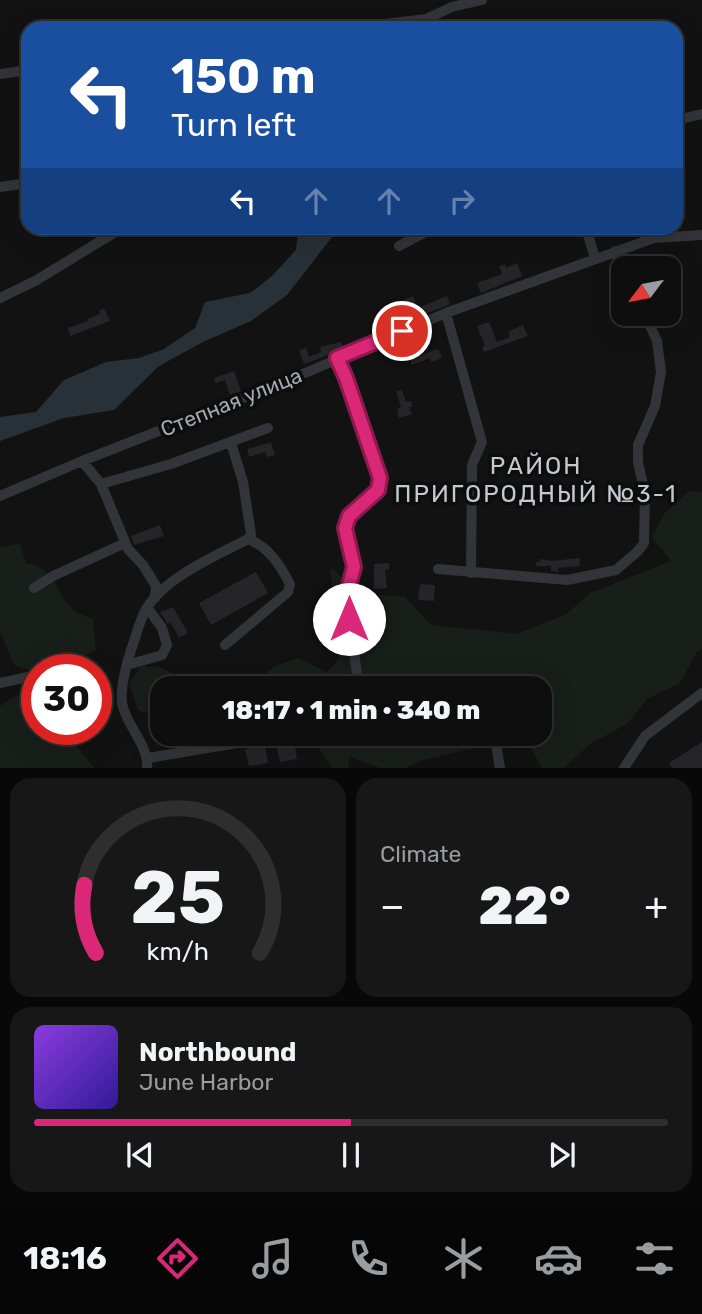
<!DOCTYPE html>
<meta charset="utf-8">
<style>
:root{--surface:#0e0e0e;--page:#171717;--text:#f1f3f6;--muted:#9b9c9e;--line:#2e2e2e;--accent:#db2777}
body{margin:0;font-family:Rubik,sans-serif;background:var(--page);color:var(--text);height:100vh;display:flex;flex-direction:column;font-size:26px;white-space:nowrap}
*{box-sizing:border-box;margin:0}
p{font-size:23px;color:var(--muted)}
.icon{flex:none;width:38px;height:38px;fill:none;stroke:currentColor;stroke-width:2;stroke-linecap:round;stroke-linejoin:round}
.map{position:relative;height:768px;overflow:hidden}
.panel{display:flex;flex-direction:column;gap:10px;padding:10px;background:#080808;flex:1}
.panel>*{flex:none}
.hud{position:absolute;left:21px;top:21px;width:662px;height:214px;border-radius:21px;box-shadow:0 7px 28px #0002,0 0 0 2px var(--line);background:#1a4fa0;color:#fff;overflow:hidden}
.needle{width:46px;rotate:238deg}
.tools{position:absolute;left:611px;top:256px;display:grid;gap:14px}
.tools a{display:grid;place-items:center;width:70px;height:70px;border-radius:14px;background:var(--surface);box-shadow:0 7px 28px #0002,0 0 0 2px var(--line);font-size:35px}
.speed{position:absolute;left:21px;top:654px;display:flex;gap:14px;font-size:35px;font-weight:700;text-align:center}
.speed>*{display:grid;place-content:center;width:91px;height:91px;border-radius:50%;background:var(--surface);box-shadow:0 7px 28px #0002,0 0 0 2px var(--line);line-height:1}
.speed .limit{border:10px solid #d22;background:#fff;color:#111}
.pin{position:absolute;display:grid;place-items:center;width:60px;height:60px;color:#fff;margin:-30px;border:4px solid #fff;border-radius:50%;box-shadow:0 2px 7px #0007}
.me{position:absolute;width:77px;margin:-38px;rotate:0deg;stroke-linejoin:round;filter:drop-shadow(0 0 5px #0008)}
.turn{display:flex;align-items:center;gap:24px;height:147px;padding:0 35px;font-size:32px}
.turn .icon{width:91px;height:91px;stroke-width:2.5}
.turn b{display:block;font-size:49px;line-height:60px}
.lanes{display:flex;align-items:center;height:66px;padding:0 35px;background:#0003;justify-content:center;gap:35px;direction:ltr}
.lanes .off{opacity:.35}
.big{font-size:52px;font-weight:800;line-height:1.1}
.panel .tile{flex:1;display:flex;flex-direction:column;justify-content:center;gap:10px;min-width:0;padding:0 24px;border-radius:21px;background:var(--page)}
.panel .dial{align-items:center;gap:0}
.dial svg{height:182px;overflow:visible;fill:none;stroke:var(--line);stroke-width:7;stroke-linecap:round;text-anchor:middle}
.dial text{fill:var(--text);stroke:none}
.song{display:flex;align-items:center;gap:21px}
.cover{width:84px;height:84px;border-radius:10px;background:linear-gradient(135deg,hsl(270 70% 55%),hsl(250 70% 35%))}
.played{height:7px;border-radius:4px;background:linear-gradient(90deg,var(--accent) 50%,var(--line) 50%)}
.keys{display:flex;justify-content:space-around;direction:ltr}
.heat{display:flex;justify-content:space-between;align-items:center;font-size:38px;direction:ltr}
.panel .tiles{flex:1;display:grid;gap:10px;grid-template-columns:1fr 1fr}
.tile:last-child{grid-column:span 2}
.trip{position:absolute;left:150px;top:676px;width:402px;height:70px;border-radius:21px;background:var(--surface);box-shadow:0 7px 28px #0002,0 0 0 2px var(--line);font-weight:800;line-height:70px;text-align:center}
.menu{display:flex;height:112px;justify-content:space-around;align-items:center;background:#060606;color:var(--muted)}
.menu .icon{width:49px;height:49px}
.menu .on{color:var(--accent)}
.menu b{font-size:32px;color:var(--text)}
.map>svg:first-child{display:block}
.green{fill:#181e19}
.water{fill:#283137}
.building{fill:#252528}
.lines{fill:none;stroke-linecap:round;stroke-linejoin:round}
.minor{stroke:#333439;stroke-width:10}
.route-casing{stroke:#8e194d;stroke-width:18}
.route{stroke:#db2777;stroke-width:12}
.labels{text-anchor:middle;dominant-baseline:central;stroke-width:7;stroke-linejoin:round;paint-order:stroke}
.street-label{font-size:21px;fill:#a3a9b4;stroke:#0d0d0e}
.quarter-label{font-size:24px;letter-spacing:2px;fill:#c4c8d0;stroke:#0d0d0e}
</style>
<div class="map">
<svg width="702" height="768" viewBox="0 0 702 768">
<rect width="100%" height="100%" fill="#121213"/>
<path class="green" d="M689,491L702,492V649L697,652L680,683L647,699L627,724L590,744L564,768H542L524,735L520,733H541V688H163V716H156L138,710L129,684L141,666L160,667L196,686L252,685L275,666L299,658L327,672L339,658L330,567L360,593L405,597L431,625L516,634L565,615L590,593L671,561L652,537L664,514Z
M20,543L26,563C62,570 53,596 77,612C81,615 88,617 93,619L96,650L76,659L73,670L37,672L15,666L0,632V548Z
M17,695L23,705L37,701V730H64L94,768H0V706Z
M309,733H504L475,748L420,761L405,768H380L350,757L348,768H332Z"/>
<path class="water" d="M304,228H339L287,295L251,321L203,342L159,366L114,410L64,418L0,441V417L36,412L64,380L106,362L139,358L164,349L195,328L205,302L250,293L271,277L296,250L298,232Z"/>
<path class="building" d="M517,263L522,276L481,293L477,283L502,274L499,266L505,264L506,268Z
M413,296L418,308L447,296L450,304L411,320L403,300Z
M104,308L110,321L70,336L68,328L88,321L87,319L100,314L99,311Z
M489,322L497,342L510,337L508,332L523,325L528,336L484,352L482,347L485,346L477,326Z
M341,342L344,349L304,364L299,350L306,348L309,357L321,352L320,347Z
M438,349L442,358L431,362L430,358L412,365L409,355L416,352L418,356Z
M234,371L241,391L230,395L225,380L216,383L214,378Z
M402,390L406,402L411,401L413,406L409,407L412,414L399,418L397,409L401,407L396,391Z
M271,442L275,455L267,457L265,452L249,457L247,449Z
M160,525L164,536L134,545L131,536Z
M580,558L579,566L558,568V572L551,571V566H536V562H540V559L552,561Z
M389,563V569L385,570L387,588L374,589V564Z
M256,572L268,593L211,625L199,603Z
M420,584L435,585L434,601L418,600Z
M173,607L188,633L179,638L170,621L168,624L160,612Z
M294,741L297,759L280,762L276,744Z
M702,742V768H672L669,763Z
M265,746L268,763L249,766L245,749Z"/>
<g class="lines">
<path class="minor" d="M352,28L426,19L452,7L482,0
M0,74L28,70
M676,120L702,114
M0,187L28,183
M586,228L595,258
M399,246L433,228
M615,251L623,269
M0,298L35,281L122,228
M446,313L482,442L472,465L471,573
M337,358L346,378L380,478L378,490L349,516L345,528L354,567L346,597L359,688
M82,461L101,484L128,549L143,565L156,586L155,598
M101,484L171,464L268,428
M0,496L82,461L284,382L446,313L654,238L702,235
M438,569L567,580L616,570L638,551L644,543L645,492L638,463V445L655,406L661,372L657,341L644,313
M34,588L53,576L125,543
M225,645L288,592L290,584C280,565 269,547 248,539
M127,665L162,655L167,645L162,628L147,607
M0,683L37,675
M490,688L491,679
M494,733L500,768
M148,758L298,733
M147,768C149,745 126,726 122,703C120,687 126,666 131,650C136,637 139,622 146,609C165,577 216,556 248,539L251,534L243,482L231,443
M624,768L645,736L702,693"/>
</g>
<g class="lines">
<defs>
<path id="route" d="M349,619L346,597L354,567L345,528L349,516L378,490L380,478L346,378L337,358L402,331"/>
</defs>
<use href="#route" class="route-casing"/>
<use href="#route" class="route"/>
</g>
<g class="labels">
<g class="street-label">
<text transform="translate(231 402) rotate(-22)">Степная улица</text>
</g>
<g class="quarter-label">
<text x="536" y="466">РАЙОН<tspan x="536" dy="28">ПРИГОРОДНЫЙ №3-1</tspan></text>
</g>
</g>
</svg>
<div class="tools">
<a><svg class="needle" viewBox="-14 -14 28 28"><path d="M0-13l5 13h-10z" fill="#e53935"/><path d="M0 13l5-13h-10z" fill="#9b9c9e"/></svg></a>
</div>
<div class="speed"><div class="limit">30</div></div>
<div class="pin" style="left:402px;top:331px;background:#d93025"><svg class="icon" aria-label="arrive" viewBox="0 0 24 24"><path d="M6 21V4h12l-3 4 3 4H6"/></svg></div>
<svg class="me" style="left:349px;top:619px" viewBox="-20 -20 40 40"><circle r="19" fill="#fff"/><path d="M0-13L10 11 0 6-10 11z" fill="#db2777"/></svg>
<div class="trip">18:17 · 1 min · 340 m</div>
<div class="hud">
<div class="turn"><svg class="icon" aria-label="left" viewBox="0 0 24 24"><path d="M17 20v-9H6M10 6l-5 5 5 5"/></svg><div><b>150 m</b>Turn left</div></div>
<div class="lanes"><svg class="icon" aria-label="left" viewBox="0 0 24 24"><path d="M17 20v-9H6M10 6l-5 5 5 5"/></svg><svg class="icon off" aria-label="ahead" viewBox="0 0 24 24"><path d="M12 20V5M6 11l6-6 6 6"/></svg><svg class="icon off" aria-label="ahead" viewBox="0 0 24 24"><path d="M12 20V5M6 11l6-6 6 6"/></svg><svg class="icon off" aria-label="right" viewBox="0 0 24 24"><path d="M7 20v-9h11M14 6l5 5-5 5"/></svg></div>
</div>
</div>
<section class="panel">
<div class="tiles">
<div class="tile dial"><svg viewBox="0 0 100 80">
<path d="M14 69A42 42 0 1 1 86 69"/>
<path d="M14 69A42 42 0 0 1 9 39" stroke="#db2777"/>
<text x="50" y="56" font-size="32" font-weight="700">25</text>
<text x="50" y="72" font-size="11">km/h</text>
</svg></div>
<div class="tile"><p>Climate</p>
<div class="heat"><a>−</a><b class="big">22°</b><a>+</a></div>
</div>
<div class="tile">
<div class="song"><i class="cover"></i><div><b>Northbound</b><p>June Harbor</p></div></div>
<div class="played"></div>
<div class="keys"><svg class="icon" aria-label="previous" viewBox="0 0 24 24"><path d="M18 5L8 12l10 7zM5 5v14"/></svg><svg class="icon" aria-label="pause" viewBox="0 0 24 24"><path d="M8 5v14M16 5v14"/></svg><svg class="icon" aria-label="next" viewBox="0 0 24 24"><path d="M6 5l10 7-10 7zM19 5v14"/></svg></div>
</div>
</div>
</section>
<nav class="menu">
<b>18:16</b>
<svg class="icon on" aria-label="directions" viewBox="0 0 24 24"><path d="M12 3l9 9-9 9-9-9zM9 14v-3h6M13 9l2 2-2 2"/></svg>
<svg class="icon" aria-label="music" viewBox="0 0 24 24"><path d="M9 18V5l10-2v13"/><circle cx="6" cy="18" r="3"/><circle cx="16" cy="16" r="3"/></svg>
<svg class="icon" aria-label="phone" viewBox="0 0 24 24"><path d="M5 4h4l2 5-3 2q2 4 5 5l2-3 5 2v4C11 20 4 13 5 4z"/></svg>
<svg class="icon" aria-label="climate" viewBox="0 0 24 24"><path d="M12 3v18M4 7l16 10M4 17L20 7"/></svg>
<svg class="icon" aria-label="car" viewBox="0 0 24 24"><path d="M5 17H2v-5l4-1 3-4h7l3 4 3 1v5h-3M9 17h6M6 11h13"/><circle cx="7" cy="17" r="2"/><circle cx="17" cy="17" r="2"/></svg>
<svg class="icon" aria-label="filters" viewBox="0 0 24 24"><path d="M4 7h16M4 17h16"/><circle cx="9" cy="7" r="2"/><circle cx="15" cy="17" r="2"/></svg>
</nav>
